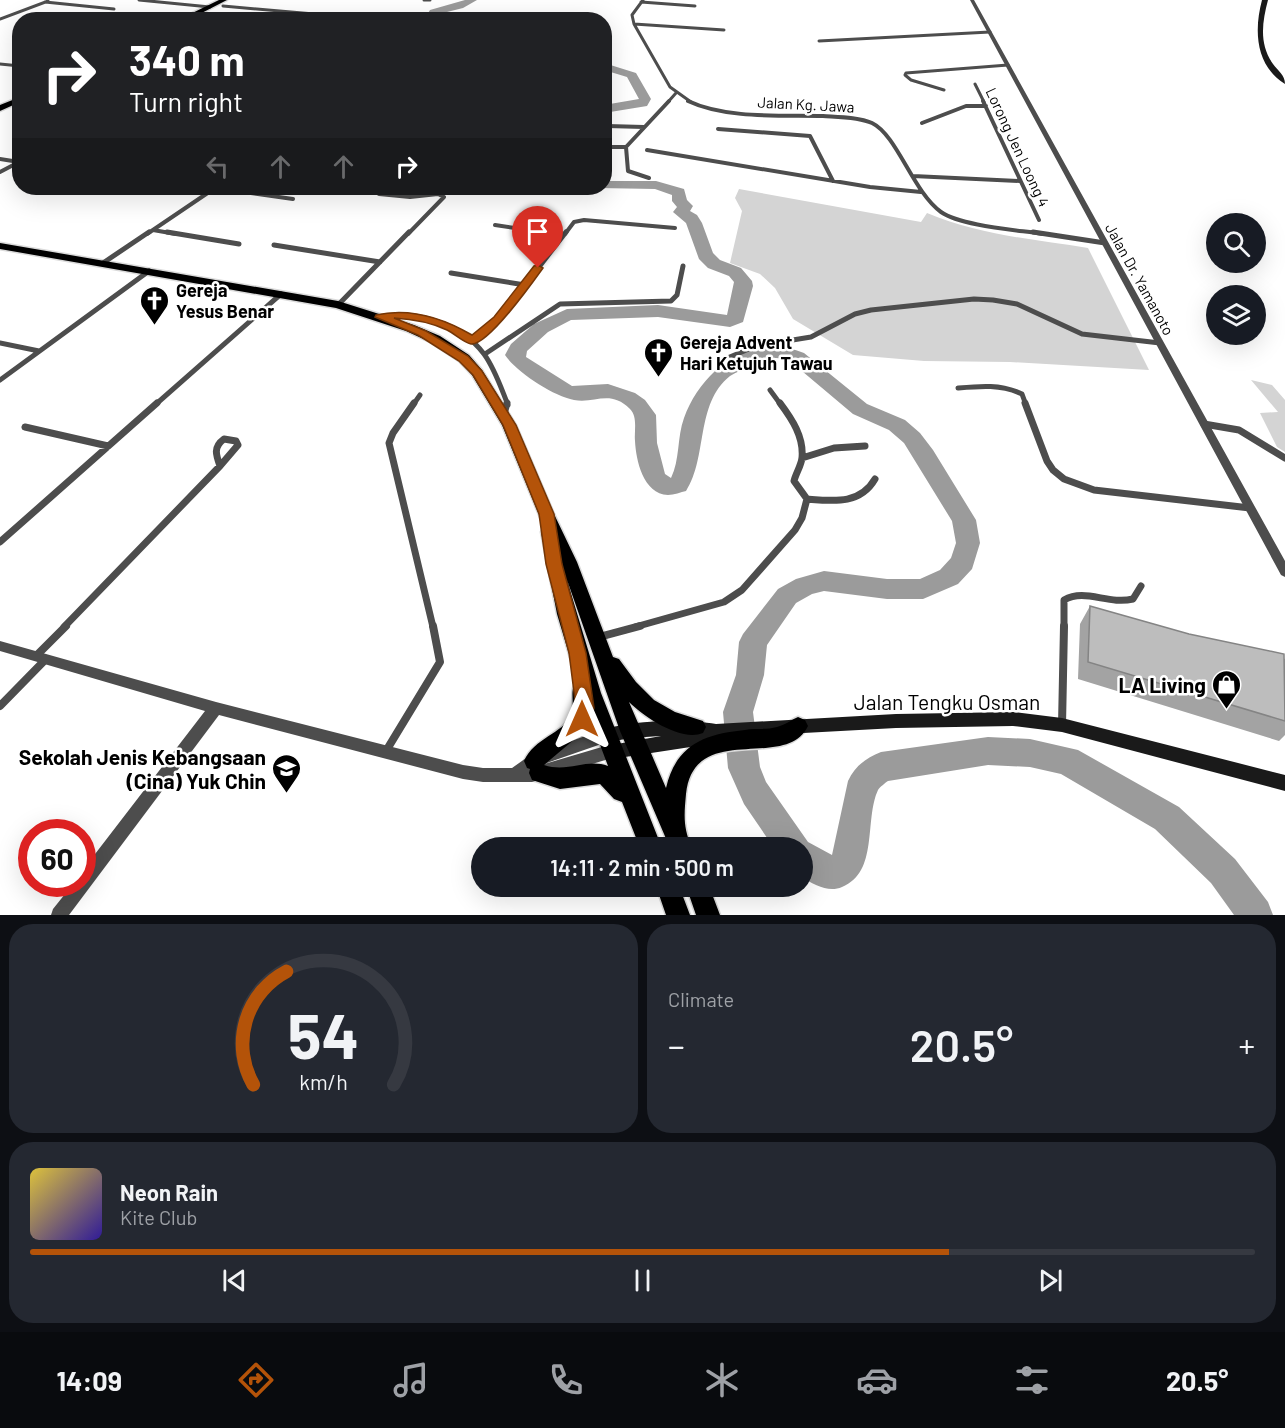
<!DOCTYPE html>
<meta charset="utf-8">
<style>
:root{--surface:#171b24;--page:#242831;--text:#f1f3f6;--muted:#9ea1a6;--line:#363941;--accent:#b45309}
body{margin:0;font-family:Barlow,sans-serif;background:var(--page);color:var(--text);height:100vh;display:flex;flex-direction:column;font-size:22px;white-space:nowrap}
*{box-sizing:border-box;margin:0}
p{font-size:20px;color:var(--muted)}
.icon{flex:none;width:33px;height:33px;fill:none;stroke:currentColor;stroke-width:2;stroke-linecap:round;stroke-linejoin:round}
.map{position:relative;height:915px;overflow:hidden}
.side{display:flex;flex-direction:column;gap:9px;padding:9px;background:#0d0f14;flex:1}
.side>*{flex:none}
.banner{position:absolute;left:12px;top:12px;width:600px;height:183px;border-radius:24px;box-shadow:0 6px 24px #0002;background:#202124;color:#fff;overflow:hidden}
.tools{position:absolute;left:1206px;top:213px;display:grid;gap:12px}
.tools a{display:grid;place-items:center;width:60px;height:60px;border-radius:50%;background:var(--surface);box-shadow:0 6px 24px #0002;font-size:30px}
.speed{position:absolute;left:18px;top:819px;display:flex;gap:12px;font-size:30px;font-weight:700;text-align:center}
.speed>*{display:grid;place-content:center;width:78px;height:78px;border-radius:50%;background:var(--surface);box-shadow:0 6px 24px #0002;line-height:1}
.speed .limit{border:9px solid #d22;background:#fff;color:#111}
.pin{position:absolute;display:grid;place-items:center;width:51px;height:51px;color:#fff;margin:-62px -26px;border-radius:50% 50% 50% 0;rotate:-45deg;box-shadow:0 0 6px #0007}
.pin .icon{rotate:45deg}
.me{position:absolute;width:66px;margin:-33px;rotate:0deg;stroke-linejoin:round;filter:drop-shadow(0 0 4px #0008)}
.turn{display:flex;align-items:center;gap:21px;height:126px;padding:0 18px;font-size:27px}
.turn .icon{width:78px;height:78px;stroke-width:2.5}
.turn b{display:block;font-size:42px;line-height:51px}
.lanes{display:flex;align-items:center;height:57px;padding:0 18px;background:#0003;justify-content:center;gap:30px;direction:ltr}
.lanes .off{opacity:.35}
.big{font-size:45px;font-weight:600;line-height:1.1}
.side .card{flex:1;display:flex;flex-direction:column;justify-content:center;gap:9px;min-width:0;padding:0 21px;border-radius:24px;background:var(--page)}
.side .dial{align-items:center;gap:0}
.dial svg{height:156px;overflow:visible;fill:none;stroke:var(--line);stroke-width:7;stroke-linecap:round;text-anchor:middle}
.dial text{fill:var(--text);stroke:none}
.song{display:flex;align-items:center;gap:18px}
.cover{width:72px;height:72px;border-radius:9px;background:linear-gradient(135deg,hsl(50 70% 55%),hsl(250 70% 35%))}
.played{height:6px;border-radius:3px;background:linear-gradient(90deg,var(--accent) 75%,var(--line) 75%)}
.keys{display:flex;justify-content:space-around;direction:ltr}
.heat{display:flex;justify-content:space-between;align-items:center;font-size:33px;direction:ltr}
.side .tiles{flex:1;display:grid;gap:9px;grid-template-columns:1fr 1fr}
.card:last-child{grid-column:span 2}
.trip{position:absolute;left:471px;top:837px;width:342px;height:60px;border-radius:30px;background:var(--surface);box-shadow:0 6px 24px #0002;font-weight:600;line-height:60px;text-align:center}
.tabs{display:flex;height:96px;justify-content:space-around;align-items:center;background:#090b0e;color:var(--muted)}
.tabs .icon{width:42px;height:42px}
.tabs .current{color:var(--accent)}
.tabs b{font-size:27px;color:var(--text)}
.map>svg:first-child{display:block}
.green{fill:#d4d4d4}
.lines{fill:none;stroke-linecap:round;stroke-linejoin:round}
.river{fill:#9b9b9b;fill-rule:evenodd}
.primary-casing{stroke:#dbdbdb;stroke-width:3}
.minor-far4{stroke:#4d4d4d;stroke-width:3}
.minor-far3{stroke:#4d4d4d;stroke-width:4}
.minor-far2{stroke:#4d4d4d;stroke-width:5}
.minor-far1{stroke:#4d4d4d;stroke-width:7}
.minor{stroke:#4d4d4d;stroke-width:8}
.tertiary{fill:#4d4d4d;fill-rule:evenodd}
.secondary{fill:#1a1a1a;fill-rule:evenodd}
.primary{fill:#000;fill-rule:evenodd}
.wall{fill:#a3a3a3}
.building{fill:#bdbdbd;stroke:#848484;stroke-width:1.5}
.route{fill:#b45309;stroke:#753606;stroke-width:1.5}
.labels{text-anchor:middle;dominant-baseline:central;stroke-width:5;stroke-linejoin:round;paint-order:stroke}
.far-street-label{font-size:15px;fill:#000;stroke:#fff}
.poi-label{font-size:18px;font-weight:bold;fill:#000;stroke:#fff;text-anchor:start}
.near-poi-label{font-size:21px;font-weight:bold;fill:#000;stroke:#fff;text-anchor:end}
.near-street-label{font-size:21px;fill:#000;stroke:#fff}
</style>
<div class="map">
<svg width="1285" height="915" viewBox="0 0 1285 915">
<rect width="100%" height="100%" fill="#fff"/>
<path class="green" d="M739,189L921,222L927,213C980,235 1032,239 1088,248L1149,370L1010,362L924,361L853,355L793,319L775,288L760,274L730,263L742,211L735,198Z
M1251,380L1272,385L1285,400V452L1277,447L1260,413L1278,412Z"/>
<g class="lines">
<path class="river" d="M465,0H477L463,8L447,12H467L504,20L432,18L427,15L430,10Z
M604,63L636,73L651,99L647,106L604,113V105L639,99L627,77L604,70Z
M604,181H656L684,189L687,200L693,206L690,211L697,215L702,223L713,253L720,260L741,268L752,281L753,286L743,322L730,327L658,317L571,320L548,332L527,351L526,357L572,386L608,384L635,393L645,400L656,415L657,443L665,474L671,478C680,460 677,437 684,418C702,369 751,332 804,353L867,404L905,420L920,433L933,450L976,520L980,543L972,569L958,584L923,599H887L824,591L812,594L796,603L767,645L764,675L753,712L760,767L766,782L808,842L832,855L848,781C855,766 866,758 881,752L988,737L1030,739L1078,750L1179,807L1235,859L1268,902L1273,915H1234L1211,883L1155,829L1061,774L1030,767L988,765L888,781C885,783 880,787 878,790C864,820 879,872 842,887C829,893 814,885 802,877V848H774L744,804L728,768L723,712L736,675L739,642L743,634L778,589L796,579L824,571L887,579H920L940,570L951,558L956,543L952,521L904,443L889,430L853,414L790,361C775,355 764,359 751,366C744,369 736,372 730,376C695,404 708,457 686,491C681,492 674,495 668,495C643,494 636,460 635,441C634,431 638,417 630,409C610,389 595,404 574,400C553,396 516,372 505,355L511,344L534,324L567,309L658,305L727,315L734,282L729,276L708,268L699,259L686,223L673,212L677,207L672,201V195L655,189L599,188H604Z"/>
<defs>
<path id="primary" d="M219,0H227L188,20H178Z
M20,97V102L0,111V105Z
M0,243L338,301L414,325L440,336L469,355L482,370L516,425L554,514L577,562L613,657L619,659L636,682L654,700L675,712L703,721L706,727L703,733C681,742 644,717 629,702L666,788C676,745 704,734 745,730C755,728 767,730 777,727C785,725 791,720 798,717L805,720L808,726C787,772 694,720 686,794C684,816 683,827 692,848H670L620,731L567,580L601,693L662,848H640L622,802L614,799L600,784L560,789L532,780L529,773L530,769L527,768L524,761C534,738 563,733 571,716C576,705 568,690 577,681L557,614L541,532L544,527L502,425L472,375L459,361L430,342L406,331L336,308L0,249ZM590,718L608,766C587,758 568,773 544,765L583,732Z
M656,886H679L690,915H666Z
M686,886H709L720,915H696Z"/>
</defs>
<use href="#primary" class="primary-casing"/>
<path class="minor-far4" d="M139,0L210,7
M424,0H430
M643,0L632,15L634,24L670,87L691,102
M45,2L114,9
M641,2L695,6
M223,6L314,14L306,20
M0,19L48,1
M634,24L724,30
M819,41L990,32
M0,64L20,66
M975,84L984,102
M944,90L911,80L905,75L906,73L1008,65
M668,102L676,93"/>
<path class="minor-far3" d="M688,101C726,119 781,115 823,116C838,117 859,117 872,123C897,135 913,192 941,212C961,226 1018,230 1043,234
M983,101L1039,220
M922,123L966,106H986
M607,126L644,127
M718,129L810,136L833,181
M604,147H626
M647,150L870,187L921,192
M0,159L19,162
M0,172L19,162
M913,176L1020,181
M649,178L628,171L626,147L669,101
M379,194L410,197L438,194L444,197L408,234
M495,225L554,234
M153,230L176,234
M147,234L215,188L293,199
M565,234L574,222L584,220L675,228"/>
<path class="minor-far2" d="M167,232L239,244
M544,232L563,235
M1033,232L1105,243
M274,245L380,262
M103,263L149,232
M451,273L525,285
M338,305L409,232
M380,317C418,312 460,322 484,354C495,369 501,388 508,405
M473,340L498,320L566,232
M0,343L39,351
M485,354L560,304L671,301L677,295L683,266
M725,359L756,346L811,337L855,314L871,310L974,299L993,300L1017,304L1082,334L1160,343
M0,380L149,271
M958,388C980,386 1001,384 1022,394L1026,405
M770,390L781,405
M155,405L281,294
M413,405L420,395"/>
<path class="minor-far1" d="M414,403L393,433L389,443L433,627
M1025,403L1047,461L1053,470L1064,479L1094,490L1250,508
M504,414L507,403
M1204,424L1239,430L1285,458
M25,427L108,446
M224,439L236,441L238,445L220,466C216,455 213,447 224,439Z
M802,458L834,448L865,446
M807,499C833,501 860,505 875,479
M0,542L157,403
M64,627L220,466
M635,627L724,602L742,590L795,530L802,518L807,499L794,481C796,473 801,466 802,458C804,437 792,419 780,403
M1064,627V600C1085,588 1108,605 1133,599L1141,586"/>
<path class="minor" d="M599,637L640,626
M36,656L66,626
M0,706L46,659
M1062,725L1064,626
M386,751L440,662L433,626"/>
<path class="tertiary" d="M970,0H974L1285,561V577L1281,575Z
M0,641L216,702L463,765L483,768H512L529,756L605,729L610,731L612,736L610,741L541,765L612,744L617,746L619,751L617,756L612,758L532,782H483L463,779L219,715L69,915H51L53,909L73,884H82V871L205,711L0,651Z"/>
<path class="secondary" d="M1262,0H1268C1262,23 1259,44 1273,64C1278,71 1285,75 1285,84C1255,65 1254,30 1262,0Z
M1013,712L1062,718L1285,775V791L1062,732L1013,726L896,728L713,738L697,746L612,759L606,756L604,751L606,746L661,736L630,738L605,743L599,741L597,736L599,731C629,720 685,718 716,724L896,714Z"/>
<use href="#primary" class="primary"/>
</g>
<path class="wall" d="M1090,606L1189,634L1285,659V735L1279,741L1078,679L1080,624Z"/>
<path class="building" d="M1090,606L1189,634L1284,654L1285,721L1088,662Z"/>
<path class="route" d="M538,265L543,268C533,282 487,346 471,344C463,342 455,334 447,330C430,322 412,319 394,318L426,331L468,356L482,371L516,425L554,514L562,564L586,653L594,708L589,724L582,727L576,724L573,719L576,708L569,653L546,564L539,514L503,425L473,375L459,361L418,335L375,317L376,315C411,307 443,318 472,335L494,317L534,266Z"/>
<defs>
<symbol id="church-pin" viewBox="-11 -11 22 30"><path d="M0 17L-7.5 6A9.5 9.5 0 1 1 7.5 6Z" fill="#000" stroke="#fff"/><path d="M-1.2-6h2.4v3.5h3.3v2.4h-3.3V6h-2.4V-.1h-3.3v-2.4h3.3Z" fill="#fff"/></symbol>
<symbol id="shop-pin" viewBox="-11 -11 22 30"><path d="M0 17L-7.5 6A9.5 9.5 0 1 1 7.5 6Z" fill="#000" stroke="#fff"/><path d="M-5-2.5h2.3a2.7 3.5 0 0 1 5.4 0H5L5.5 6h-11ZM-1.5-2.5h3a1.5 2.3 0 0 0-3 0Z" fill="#fff"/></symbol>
<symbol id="school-pin" viewBox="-11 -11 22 30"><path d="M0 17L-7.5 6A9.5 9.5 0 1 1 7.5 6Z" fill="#000" stroke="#fff"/><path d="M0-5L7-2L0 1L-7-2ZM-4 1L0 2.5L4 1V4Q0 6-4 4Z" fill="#fff"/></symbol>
</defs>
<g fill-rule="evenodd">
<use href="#church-pin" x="138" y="284" width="33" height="45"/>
<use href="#church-pin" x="642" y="336" width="33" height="45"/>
<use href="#shop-pin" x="1210" y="668" width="33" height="45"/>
<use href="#school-pin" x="270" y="752" width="33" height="45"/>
</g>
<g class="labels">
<g class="far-street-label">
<text transform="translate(806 104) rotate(3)">Jalan Kg. Jawa</text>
<text transform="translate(1018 147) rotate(65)">Lorong Jen Loong 4</text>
<text transform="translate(1140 279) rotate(61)">Jalan Dr. Yamanoto</text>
</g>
<g class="poi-label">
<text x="176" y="290">Gereja<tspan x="176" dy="21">Yesus Benar</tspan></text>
<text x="680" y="342">Gereja Advent<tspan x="680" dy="21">Hari Ketujuh Tawau</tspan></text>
</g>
<g class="near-poi-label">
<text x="1206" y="684">LA Living</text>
<text x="266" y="756">Sekolah Jenis Kebangsaan<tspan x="266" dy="24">(Cina) Yuk Chin</tspan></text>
</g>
<g class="near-street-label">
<text x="947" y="701">Jalan Tengku Osman</text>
</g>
</g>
</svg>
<div class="tools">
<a><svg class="icon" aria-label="search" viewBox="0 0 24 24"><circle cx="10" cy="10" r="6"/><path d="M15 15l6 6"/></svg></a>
<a><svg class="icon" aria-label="layers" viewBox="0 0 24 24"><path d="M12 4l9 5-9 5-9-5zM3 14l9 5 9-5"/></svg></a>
</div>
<div class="speed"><div class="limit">60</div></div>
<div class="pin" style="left:538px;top:268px;background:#d93025"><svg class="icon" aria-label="arrive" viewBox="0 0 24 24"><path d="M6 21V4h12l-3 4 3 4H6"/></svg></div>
<svg class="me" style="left:582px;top:719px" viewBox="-20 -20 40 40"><path d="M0-17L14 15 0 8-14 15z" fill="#b45309" stroke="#fff" stroke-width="4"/></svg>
<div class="trip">14:11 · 2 min · 500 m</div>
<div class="banner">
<div class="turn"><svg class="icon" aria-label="right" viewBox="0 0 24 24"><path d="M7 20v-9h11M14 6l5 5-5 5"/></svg><div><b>340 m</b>Turn right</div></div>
<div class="lanes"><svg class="icon off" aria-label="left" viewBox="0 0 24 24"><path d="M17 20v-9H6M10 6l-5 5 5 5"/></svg><svg class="icon off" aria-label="ahead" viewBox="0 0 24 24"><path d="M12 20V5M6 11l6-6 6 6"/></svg><svg class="icon off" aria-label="ahead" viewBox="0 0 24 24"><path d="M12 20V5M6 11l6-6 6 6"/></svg><svg class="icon" aria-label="right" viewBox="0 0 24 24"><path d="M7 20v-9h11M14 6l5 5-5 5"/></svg></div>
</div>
</div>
<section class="side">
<div class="tiles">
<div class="card dial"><svg viewBox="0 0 100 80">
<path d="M14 69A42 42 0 1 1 86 69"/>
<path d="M14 69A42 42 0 0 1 31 11" stroke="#b45309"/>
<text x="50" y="56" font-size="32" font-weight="700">54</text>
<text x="50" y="72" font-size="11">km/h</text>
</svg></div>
<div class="card"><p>Climate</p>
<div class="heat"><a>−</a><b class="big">20.5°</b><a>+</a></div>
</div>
<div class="card">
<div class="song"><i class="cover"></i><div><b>Neon Rain</b><p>Kite Club</p></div></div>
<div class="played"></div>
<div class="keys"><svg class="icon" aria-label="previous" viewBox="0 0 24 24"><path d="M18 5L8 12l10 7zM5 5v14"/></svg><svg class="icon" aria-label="pause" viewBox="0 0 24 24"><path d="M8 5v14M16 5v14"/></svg><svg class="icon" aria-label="next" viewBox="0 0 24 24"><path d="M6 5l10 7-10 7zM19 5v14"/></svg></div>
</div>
</div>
</section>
<nav class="tabs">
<b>14:09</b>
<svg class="icon current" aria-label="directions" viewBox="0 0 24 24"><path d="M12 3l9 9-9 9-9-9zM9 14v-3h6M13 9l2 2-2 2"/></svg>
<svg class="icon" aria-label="music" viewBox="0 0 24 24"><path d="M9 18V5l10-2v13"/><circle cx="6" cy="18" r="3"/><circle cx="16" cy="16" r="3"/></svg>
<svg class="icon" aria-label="phone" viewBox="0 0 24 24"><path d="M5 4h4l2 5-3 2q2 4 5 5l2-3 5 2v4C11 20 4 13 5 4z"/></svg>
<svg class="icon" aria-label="climate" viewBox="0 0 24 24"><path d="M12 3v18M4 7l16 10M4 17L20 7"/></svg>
<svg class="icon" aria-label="car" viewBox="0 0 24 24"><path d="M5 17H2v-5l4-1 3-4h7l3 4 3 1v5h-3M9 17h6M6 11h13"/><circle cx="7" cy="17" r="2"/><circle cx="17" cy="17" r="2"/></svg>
<svg class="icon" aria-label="filters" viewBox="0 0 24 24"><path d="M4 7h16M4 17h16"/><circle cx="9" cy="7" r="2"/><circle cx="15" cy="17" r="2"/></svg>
<b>20.5°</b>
</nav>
